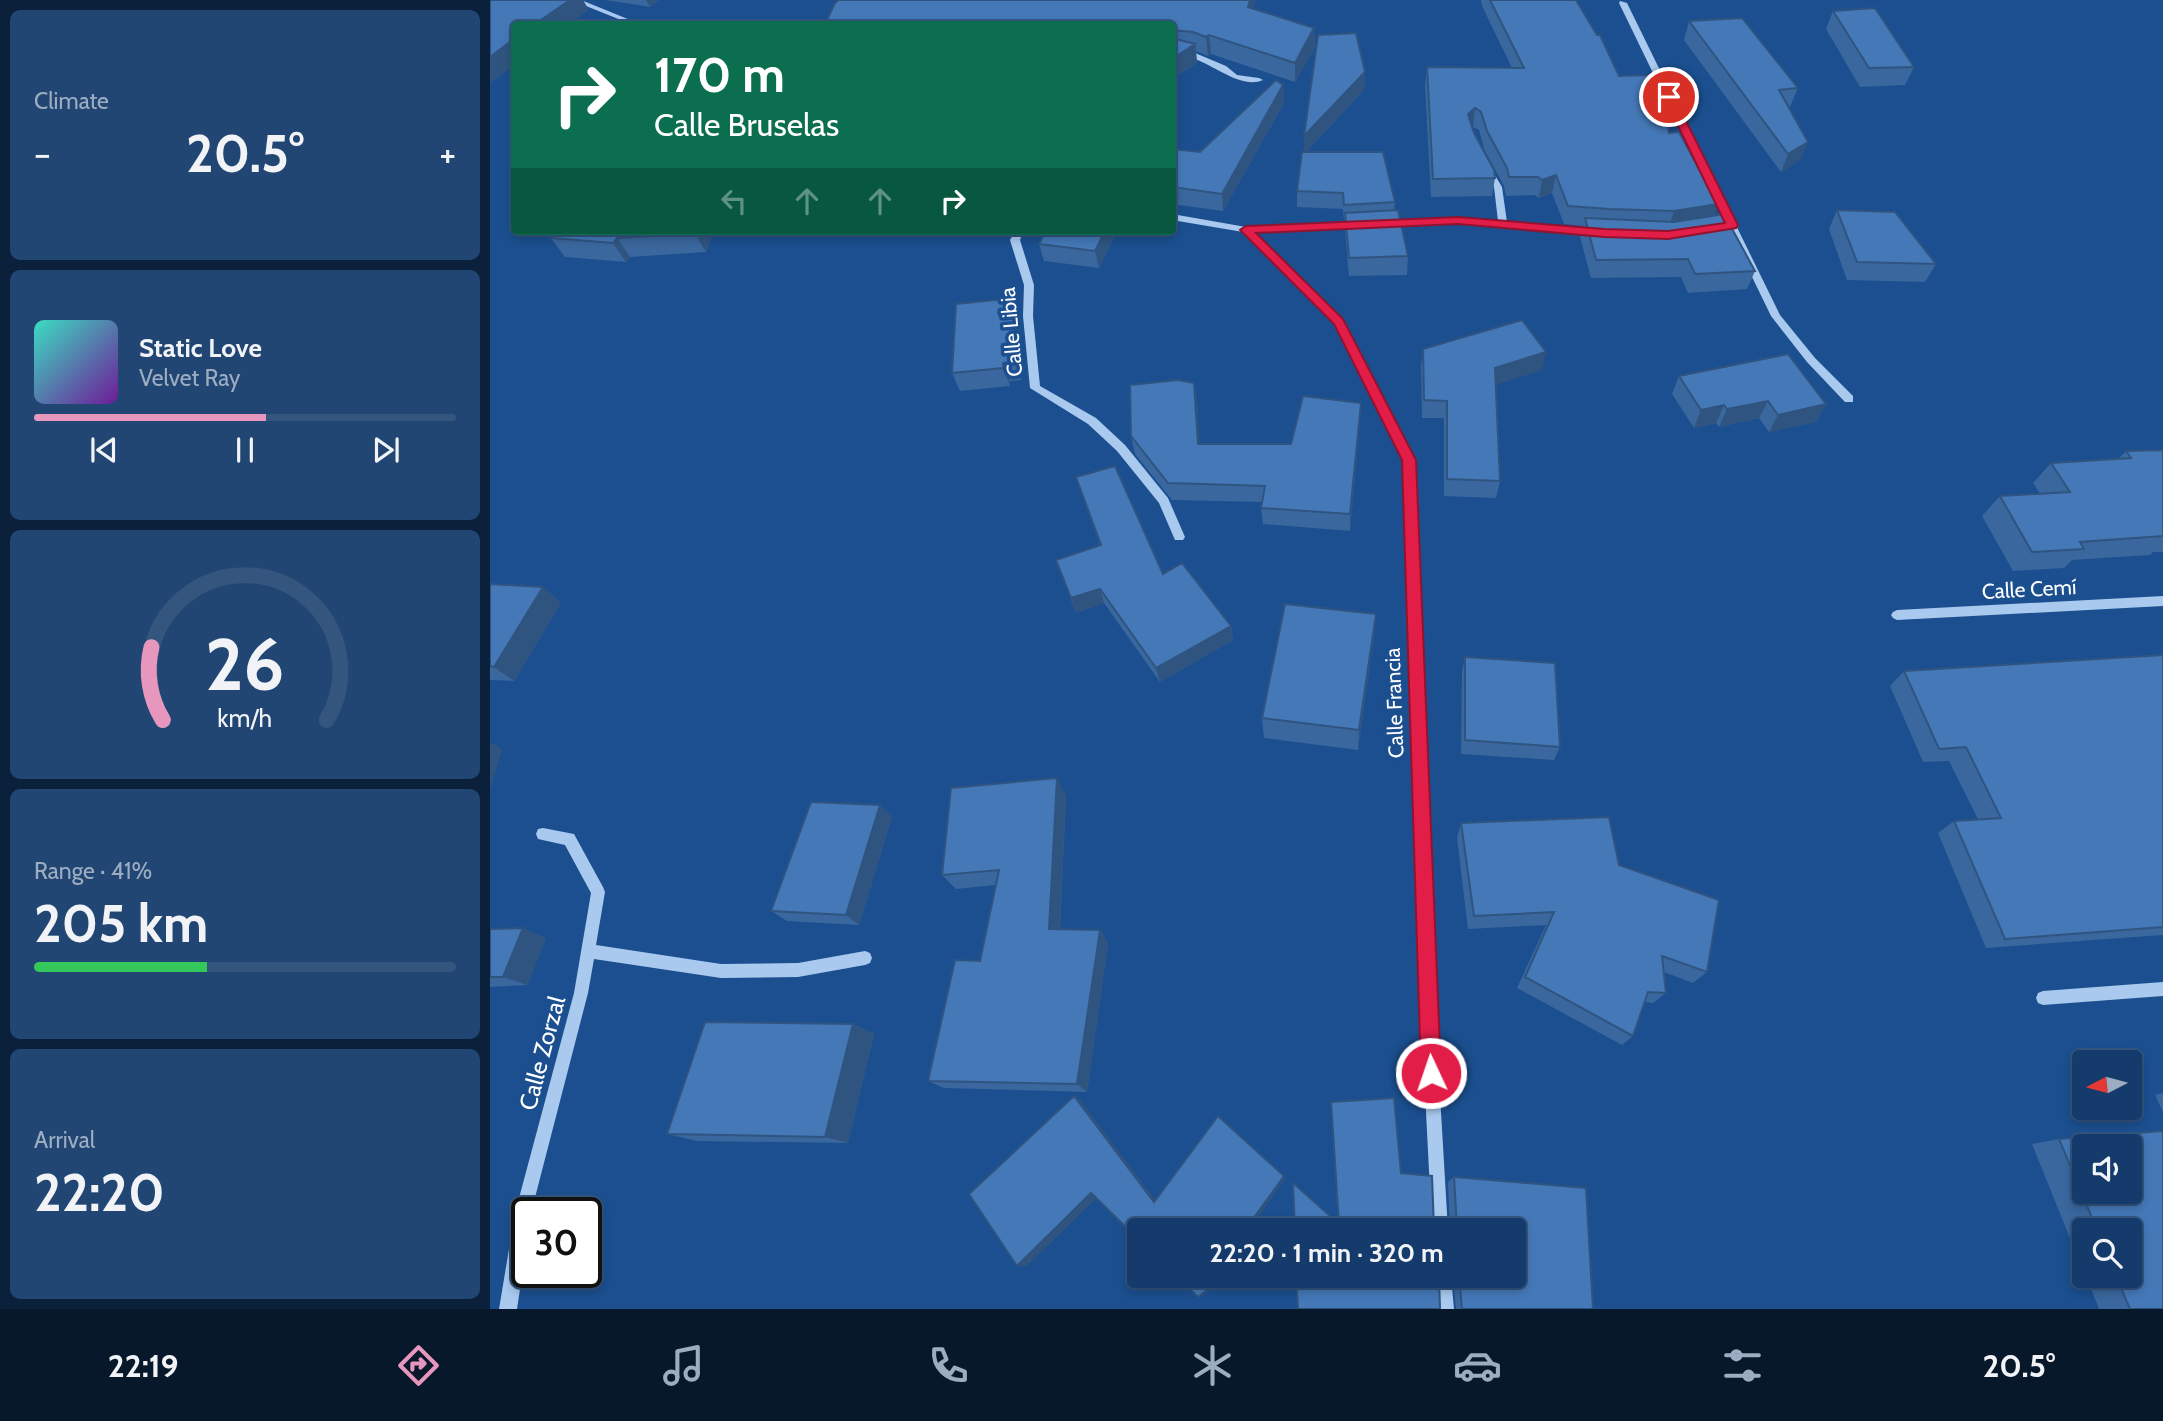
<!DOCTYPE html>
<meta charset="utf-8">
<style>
:root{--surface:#143b6b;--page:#214673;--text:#f1f3f6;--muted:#9dadc1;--line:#33557e;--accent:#e797bd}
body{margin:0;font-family:Cabin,sans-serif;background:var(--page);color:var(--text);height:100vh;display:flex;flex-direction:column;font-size:26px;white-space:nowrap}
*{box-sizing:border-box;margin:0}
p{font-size:23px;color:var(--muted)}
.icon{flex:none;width:38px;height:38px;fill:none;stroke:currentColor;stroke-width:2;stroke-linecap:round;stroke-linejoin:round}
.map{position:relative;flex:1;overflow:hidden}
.drawer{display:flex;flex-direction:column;gap:10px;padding:10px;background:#0b203b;width:490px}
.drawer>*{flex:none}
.top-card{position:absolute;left:21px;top:21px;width:665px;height:214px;border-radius:7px;box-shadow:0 4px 10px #0003,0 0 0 2px var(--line);background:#0b6e4f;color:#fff;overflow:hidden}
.needle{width:46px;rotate:264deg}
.controls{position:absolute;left:1582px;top:1050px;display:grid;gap:14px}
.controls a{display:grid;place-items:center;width:70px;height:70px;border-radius:7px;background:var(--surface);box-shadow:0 4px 10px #0003,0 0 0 2px var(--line);font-size:35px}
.speed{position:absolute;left:21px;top:1197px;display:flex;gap:14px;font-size:35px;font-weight:700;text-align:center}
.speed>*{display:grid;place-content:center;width:91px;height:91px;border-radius:50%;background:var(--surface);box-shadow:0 4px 10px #0003,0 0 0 2px var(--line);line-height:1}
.speed .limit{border:4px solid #111;border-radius:10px;background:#fff;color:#111}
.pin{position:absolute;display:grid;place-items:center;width:60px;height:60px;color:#fff;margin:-30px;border:4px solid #fff;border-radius:50%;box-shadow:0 2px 7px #0007}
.me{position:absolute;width:77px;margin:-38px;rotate:357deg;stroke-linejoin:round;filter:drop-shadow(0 0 5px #0008)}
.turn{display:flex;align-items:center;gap:24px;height:147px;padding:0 28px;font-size:32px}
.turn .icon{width:91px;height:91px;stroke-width:2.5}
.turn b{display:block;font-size:49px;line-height:60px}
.lanes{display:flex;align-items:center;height:66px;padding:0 28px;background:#0003;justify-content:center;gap:35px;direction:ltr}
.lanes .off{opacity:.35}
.big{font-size:52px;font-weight:800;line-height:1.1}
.drawer .tile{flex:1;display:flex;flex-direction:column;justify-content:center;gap:10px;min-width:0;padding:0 24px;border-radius:10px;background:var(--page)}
.drawer .dial{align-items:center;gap:0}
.dial svg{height:182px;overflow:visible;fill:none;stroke:var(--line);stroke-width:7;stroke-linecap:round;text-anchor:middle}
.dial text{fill:var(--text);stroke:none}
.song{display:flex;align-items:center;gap:21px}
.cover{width:84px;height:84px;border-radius:10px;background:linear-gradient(135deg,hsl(170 70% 55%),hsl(280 70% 35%))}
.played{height:7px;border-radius:4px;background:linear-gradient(90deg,var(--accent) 55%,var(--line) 55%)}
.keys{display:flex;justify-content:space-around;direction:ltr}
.heat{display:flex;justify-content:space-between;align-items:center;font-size:38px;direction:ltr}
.charge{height:10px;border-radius:5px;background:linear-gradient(90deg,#34c759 41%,var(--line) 0)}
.trip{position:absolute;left:637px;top:1218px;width:399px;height:70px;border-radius:7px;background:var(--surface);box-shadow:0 4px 10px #0003,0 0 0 2px var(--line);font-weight:800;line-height:70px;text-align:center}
.menu{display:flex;height:112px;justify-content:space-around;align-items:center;background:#08182b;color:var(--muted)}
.menu .icon{width:49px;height:49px}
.menu .current{color:var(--accent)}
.menu b{font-size:32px;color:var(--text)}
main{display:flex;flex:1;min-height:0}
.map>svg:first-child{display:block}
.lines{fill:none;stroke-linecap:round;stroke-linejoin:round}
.minor{fill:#a9c9ee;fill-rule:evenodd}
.wall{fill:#3a679d;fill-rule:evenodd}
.shaded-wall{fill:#305480}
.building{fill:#4478b7;stroke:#305480;stroke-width:2;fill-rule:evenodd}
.route{fill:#e11d48;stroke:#92132f;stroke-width:2}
.labels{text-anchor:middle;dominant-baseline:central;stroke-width:7;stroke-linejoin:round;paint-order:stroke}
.street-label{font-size:21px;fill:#fff;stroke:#1b4f8f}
.near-street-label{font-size:24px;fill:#fff;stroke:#1b4f8f}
</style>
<main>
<section class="drawer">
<div class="tile"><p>Climate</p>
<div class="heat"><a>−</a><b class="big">20.5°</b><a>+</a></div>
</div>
<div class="tile">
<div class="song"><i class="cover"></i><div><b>Static Love</b><p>Velvet Ray</p></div></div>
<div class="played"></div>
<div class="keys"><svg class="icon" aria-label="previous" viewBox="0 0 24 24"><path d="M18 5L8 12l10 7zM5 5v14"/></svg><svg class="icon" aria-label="pause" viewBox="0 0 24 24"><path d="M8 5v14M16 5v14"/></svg><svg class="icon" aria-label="next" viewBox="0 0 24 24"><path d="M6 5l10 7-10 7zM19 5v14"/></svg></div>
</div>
<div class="tile dial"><svg viewBox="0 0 100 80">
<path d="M14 69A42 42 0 1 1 86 69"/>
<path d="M14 69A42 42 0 0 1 9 37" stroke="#e797bd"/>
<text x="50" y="56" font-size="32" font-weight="700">26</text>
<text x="50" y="72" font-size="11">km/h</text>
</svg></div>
<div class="tile"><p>Range · 41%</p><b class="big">205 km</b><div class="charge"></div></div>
<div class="tile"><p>Arrival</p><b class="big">22:20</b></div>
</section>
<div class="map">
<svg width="1673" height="1309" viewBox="0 0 1673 1309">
<rect width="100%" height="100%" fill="#1b4f8f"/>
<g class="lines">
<path class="minor" d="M81,0H91L150,24H141Z
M1130,1L1137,3L1290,315L1325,358L1363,396V402H1355L1317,362L1281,316L1129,3Z
M682,50L705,53L736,66L747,75L769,78L773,80C751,90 722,63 699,57C694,55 688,55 682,54Z
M997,166L1000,167L1012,187L1017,222L1107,229L1111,232L1107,235L967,224L895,227L891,224L895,221L967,218L1008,221L1004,187L993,169Z
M682,214L756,227L870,222L874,225L870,228L764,232L852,320L924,459L944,994L958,1230H942L930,994L914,459L845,324L753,232L682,220Z
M525,231H533L530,240L544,285L543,316L550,386L606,418L635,445L678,498L695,537L693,540H685L669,503L627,451L598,424L540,388L533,316L534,285L520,240Z
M1673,596V606L1407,620L1403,618L1401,615L1403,612L1407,610Z
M53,828L84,834L113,887L115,892L106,945L231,964L308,963L375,951L380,953L382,958L380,963L375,965L308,977L231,978L104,959L98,993L41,1213H37V1243L27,1309H9L25,1213L84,993L101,893L75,845L48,839L46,834L48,829Z
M1673,982V996L1553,1005L1548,1003L1546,998L1548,993L1553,991Z
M945,1276H961L964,1309H946Z"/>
</g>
<path class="wall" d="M116,0H169L160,7Z
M766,0L763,9L824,28L825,47L805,82L721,54L718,56L706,51L707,63L682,79V24Z
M991,0H1086L1129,76L1179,133L1228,204L1224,216L1265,271L1257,289L1198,293L1191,277L1101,278L1090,237L1093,226L1074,224L1062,193L1049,198L1045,195L1016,196L1014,186L994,149L989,130L983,127H982L984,133L1005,178L1002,196L941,197L935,85L937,67L1022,68L992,6Z
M1343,11L1424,67L1415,85L1370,87L1336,29Z
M1199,21L1308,88L1300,107H1298L1310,160L1291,172L1194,40Z
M875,72L874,90L816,152L905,202L904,211L918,256L917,275L859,276L855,231V220H854L853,209L807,207V191L814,152Z
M793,85L794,103L733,211L682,204V149L710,152Z
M1347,210L1446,264L1435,282L1357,280L1339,229Z
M223,231L216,252L140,257L136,262L75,257L61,238Z
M365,231H410V233L367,235Z
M556,231H627L609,268L554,261L549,244Z
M530,316L531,380L520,381V386L470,391L462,373Z
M933,349L1052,370L1006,384L1010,481L1006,498L954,496V418H932L931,367Z
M1189,376L1336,404L1326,422L1279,432L1269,418L1229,427L1226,423L1204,428L1182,394Z
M704,383L707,400L709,444H801L870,421L860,531L773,524L771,508L772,502L682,500L645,454L641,436Z
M1673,450V552H1663L1660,555L1582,560L1574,568L1523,571L1492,516L1510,496L1550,494L1543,483L1561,463L1628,459L1636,451Z
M586,477L673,574L741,626L743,640L670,682L614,603L586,613L566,560L610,546Z
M0,584L53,587L71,603L24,681L0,680Z
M886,614L884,636L868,750L774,738L772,718Z
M1673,655V935L1496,948L1448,833L1464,821L1488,819L1459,761L1433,762L1400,686L1414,671Z
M975,657L1070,747L1064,760L971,754L972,672Z
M576,795L570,929L610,930L618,943L597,1092L454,1088L438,1081L490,961L506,885L466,889L452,875Z
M402,817L369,925L297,921L281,911Z
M971,823L1129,865L1217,972L1203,983L1174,972L1176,993L1163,1003L1155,1002L1143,1036L1132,1045L1027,988L1056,925L978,929L967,838Z
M33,928L56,938L37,985L0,987V929Z
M363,1024L384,1034L358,1143L207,1141L177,1134Z
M1673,1093V1112L1665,1095Z
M841,1102L911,1173L944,1228L848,1223Z
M1673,1131V1309H1609L1596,1276H1640V1230H1594V1273L1542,1144L1569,1139ZM1594,1146H1640V1192H1594Z
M964,1177L1103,1309H966L963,1276H1024L960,1230L958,1182Z"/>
<path class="shaded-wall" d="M79,0H93L99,10L79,24H45Z
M156,0H169L160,7Z
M760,0H766L759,26L758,7Z
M824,28L825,47L805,82V63Z
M719,35L721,54L718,56L716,37Z
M24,39V65L0,83V57Z
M705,44L707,63L682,79V59Z
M875,72L874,90L814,154V136Z
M793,85L794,103L733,211L732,194Z
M985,108L983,127L976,132L978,114Z
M1318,142L1310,160L1291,172L1298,154Z
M1066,175L1062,193L1049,198L1052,180Z
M1228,204L1222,223L1178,229L1184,211Z
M206,231H223L216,252L205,234Z
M615,231H627L609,268L605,251Z
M127,238L140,257L136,262L123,243Z
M525,298L530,316L531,380L525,362Z
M1056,352L1052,370L1002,386L1005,368Z
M513,363L520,381V386L513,368Z
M704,383L707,400L711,461L708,444Z
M1278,401L1269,418L1229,427L1237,409Z
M871,403L870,421L860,531V514Z
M1336,404L1326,422L1279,432L1288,415Z
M1234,405L1226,423L1204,428L1211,410Z
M53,587L71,603L24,681L4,667Z
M610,589L614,603L586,613L581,598Z
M886,614L884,636L868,750L869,730Z
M741,626L743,640L670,682L666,668Z
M0,742L12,749L0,791Z
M567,778L576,795L569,942L559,929Z
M390,805L402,817L369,925L356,915Z
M33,928L56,938L37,985L13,977Z
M610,930L618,943L597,1092L587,1084Z
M363,1024L384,1034L358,1143L335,1137Z
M584,1096L591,1101L669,1205L664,1202Z
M794,1176L795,1179L759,1230H755Z
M601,1193L609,1196L537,1266H527Z
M723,1276H727L725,1278L729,1284L712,1296L708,1297Z"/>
<path class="building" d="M0,0H80L45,24H24V39L0,57Z
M348,0H760L758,7L824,28L805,63L719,35L716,37L703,32L682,30V24H335L345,3Z
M1000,0H1086L1107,35H1110L1129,76L1162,75L1176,108L1179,133L1189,132L1228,204L1184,211L1119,209L1078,206L1066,175L1052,180L1048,177H1019L1017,168L997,131L991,112L985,108L978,114L984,133L1004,170L1005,178L943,179L937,67L1034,68Z
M1385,8L1424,67L1379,68L1343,11Z
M1252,18L1308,88L1289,90L1318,142L1298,154L1199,21Z
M866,33L875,72L814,136L828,35Z
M682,38L705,44L682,59Z
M786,80L793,85L732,194L682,187V149L710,152Z
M812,152H893L905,202L854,205L853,193L807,191Z
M908,210L918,256L859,258L855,213Z
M1347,210L1405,212L1446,264L1367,262Z
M1234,214L1265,271L1205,274L1198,259L1106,260L1095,218L1184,222Z
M67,231H206L205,234L127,238L123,243L61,238Z
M556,231H615L605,251L549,244Z
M525,298V362L513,363V368L462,373L466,304Z
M1032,320L1056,352L1005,368L1010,481L957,479V401L934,400L933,349Z
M1298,354L1336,404L1288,415L1278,401L1237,409L1234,405L1211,410L1189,376Z
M688,380L704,383L708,444H801L813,396L871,403L860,514L771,508L775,486L678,483L641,436L640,385Z
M1673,450V536L1590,542L1594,549L1542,552L1510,496L1580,492L1561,463L1641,458L1636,451Z
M625,466L673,574L692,563L741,626L666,668L610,589L581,598L566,560L611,545L586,477Z
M0,584L53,587L4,667L0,666Z
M795,604L886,614L869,730L772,718Z
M1673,655V927L1515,939L1464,821L1511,818L1476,747L1449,749L1414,671Z
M975,657L1065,663L1070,747L975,740Z
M567,778L559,929L610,930L587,1084L438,1081L465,960L490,961L509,870L452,875L461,788Z
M321,802L390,805L356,915L281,911Z
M1119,817L1129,865L1229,900L1217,972L1172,956L1176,993L1158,992L1143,1036L1035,977L1064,912L984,916L971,823Z
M33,928L13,977H0V929Z
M215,1022L363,1024L335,1137L177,1134Z
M584,1096L664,1202L728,1116L794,1176L755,1230H649V1240L601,1193L527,1266L479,1194Z
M904,1098L911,1173L942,1176L944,1228L947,1230H805L803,1183L849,1224L841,1102Z
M1673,1131V1309H1640L1626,1276H1640V1230H1607L1569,1139ZM1594,1146H1640V1192H1594Z
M964,1177L1096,1188L1103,1309H972L969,1276H1024V1230H964L967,1228Z
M686,1276H723L721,1278L725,1284L708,1297Z
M806,1276H949L950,1309H808Z"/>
<path class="route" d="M1179,94L1184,97L1248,225L1246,228L1178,239L1114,237L968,224L766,233L853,319L926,460L951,1073L948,1080L941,1083L934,1080L931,1073L912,460L844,324L750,230L756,226L968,217L1114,229L1178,231L1235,223L1174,97Z"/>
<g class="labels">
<g class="street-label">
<text transform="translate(521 332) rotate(-95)">Calle Libia</text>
<text transform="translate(1539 589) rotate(-3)">Calle Cemí</text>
<text transform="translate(904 703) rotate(-92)">Calle Francia</text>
</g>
<g class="near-street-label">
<text transform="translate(52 1053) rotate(-75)">Calle Zorzal</text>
</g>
</g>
</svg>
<div class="controls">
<a><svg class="needle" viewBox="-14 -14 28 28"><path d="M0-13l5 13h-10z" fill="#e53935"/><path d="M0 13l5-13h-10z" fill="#9dadc1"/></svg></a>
<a><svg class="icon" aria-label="sound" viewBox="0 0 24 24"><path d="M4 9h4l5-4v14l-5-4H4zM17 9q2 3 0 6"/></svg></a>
<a><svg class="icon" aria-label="search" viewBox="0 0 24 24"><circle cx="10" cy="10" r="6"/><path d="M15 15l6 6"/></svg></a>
</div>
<div class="speed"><div class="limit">30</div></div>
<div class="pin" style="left:1179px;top:97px;background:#d93025"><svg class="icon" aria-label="arrive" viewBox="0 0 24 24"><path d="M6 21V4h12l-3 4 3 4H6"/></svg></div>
<svg class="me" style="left:941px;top:1073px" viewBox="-20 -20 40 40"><circle r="17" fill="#e11d48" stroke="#fff" stroke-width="3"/><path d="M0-11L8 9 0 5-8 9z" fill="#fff"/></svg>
<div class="trip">22:20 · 1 min · 320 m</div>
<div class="top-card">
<div class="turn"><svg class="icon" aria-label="right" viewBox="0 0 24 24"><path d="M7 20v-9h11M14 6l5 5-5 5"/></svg><div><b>170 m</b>Calle Bruselas</div></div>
<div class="lanes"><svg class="icon off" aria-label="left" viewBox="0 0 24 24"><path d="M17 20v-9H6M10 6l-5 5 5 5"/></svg><svg class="icon off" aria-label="ahead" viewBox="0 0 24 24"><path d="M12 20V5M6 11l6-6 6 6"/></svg><svg class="icon off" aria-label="ahead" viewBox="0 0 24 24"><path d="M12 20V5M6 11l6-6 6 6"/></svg><svg class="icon" aria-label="right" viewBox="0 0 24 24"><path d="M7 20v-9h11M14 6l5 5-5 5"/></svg></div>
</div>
</div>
</main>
<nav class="menu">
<b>22:19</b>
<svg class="icon current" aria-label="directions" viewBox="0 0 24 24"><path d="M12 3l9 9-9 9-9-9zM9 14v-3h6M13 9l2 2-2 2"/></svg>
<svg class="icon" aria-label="music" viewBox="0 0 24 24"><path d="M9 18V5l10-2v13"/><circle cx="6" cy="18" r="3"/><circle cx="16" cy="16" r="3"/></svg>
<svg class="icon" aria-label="phone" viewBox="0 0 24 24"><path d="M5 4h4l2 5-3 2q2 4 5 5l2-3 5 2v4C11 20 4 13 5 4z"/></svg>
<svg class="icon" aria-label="climate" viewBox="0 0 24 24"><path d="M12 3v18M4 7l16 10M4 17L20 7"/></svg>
<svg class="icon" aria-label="car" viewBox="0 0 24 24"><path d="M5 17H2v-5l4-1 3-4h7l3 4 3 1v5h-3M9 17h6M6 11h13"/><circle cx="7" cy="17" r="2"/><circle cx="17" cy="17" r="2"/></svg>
<svg class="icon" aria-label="filters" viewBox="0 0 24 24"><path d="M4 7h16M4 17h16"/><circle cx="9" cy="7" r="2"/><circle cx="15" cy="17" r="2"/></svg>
<b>20.5°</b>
</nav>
